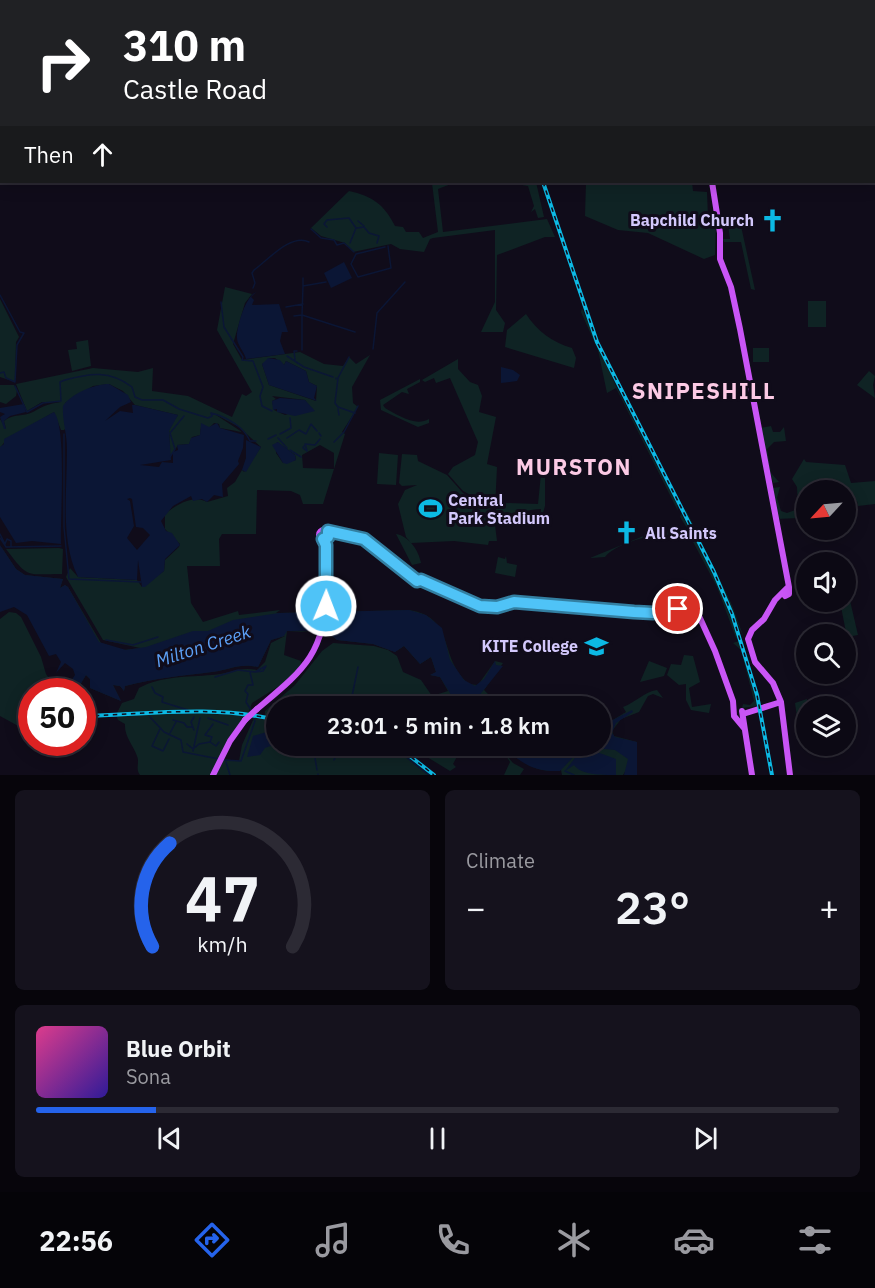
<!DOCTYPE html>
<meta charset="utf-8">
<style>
:root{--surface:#0c0914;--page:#15121d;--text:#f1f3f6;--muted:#9a9aa0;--line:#2c2a34;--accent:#2563eb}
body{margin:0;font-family:"IBM Plex Sans",sans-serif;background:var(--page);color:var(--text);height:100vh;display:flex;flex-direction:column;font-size:22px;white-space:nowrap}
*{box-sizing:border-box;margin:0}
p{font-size:20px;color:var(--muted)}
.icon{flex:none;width:33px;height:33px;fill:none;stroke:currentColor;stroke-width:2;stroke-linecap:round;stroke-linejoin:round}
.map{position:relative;height:775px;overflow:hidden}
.details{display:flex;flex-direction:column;gap:15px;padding:15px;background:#07050b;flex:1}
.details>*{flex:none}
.guide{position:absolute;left:0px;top:0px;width:876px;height:183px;box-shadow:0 3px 15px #0003,0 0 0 2px var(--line);background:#202124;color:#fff;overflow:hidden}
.needle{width:39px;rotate:244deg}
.tools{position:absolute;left:796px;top:480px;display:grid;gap:12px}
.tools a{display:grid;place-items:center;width:60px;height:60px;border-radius:50%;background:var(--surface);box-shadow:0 3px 15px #0003,0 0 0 2px var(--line);font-size:30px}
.speed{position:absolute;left:18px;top:678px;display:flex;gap:12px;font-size:30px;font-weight:700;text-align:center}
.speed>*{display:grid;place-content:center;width:78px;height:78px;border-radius:50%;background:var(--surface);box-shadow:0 3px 15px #0003,0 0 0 2px var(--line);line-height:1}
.speed .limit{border:9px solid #d22;background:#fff;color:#111}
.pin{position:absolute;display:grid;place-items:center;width:51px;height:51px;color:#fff;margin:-26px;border:3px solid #fff;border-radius:50%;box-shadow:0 2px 6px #0007}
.me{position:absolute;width:66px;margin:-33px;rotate:1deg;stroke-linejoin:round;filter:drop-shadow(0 0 4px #0008)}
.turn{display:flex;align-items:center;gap:21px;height:126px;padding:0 24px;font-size:27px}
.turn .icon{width:78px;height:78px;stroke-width:2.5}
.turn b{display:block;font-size:42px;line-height:51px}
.then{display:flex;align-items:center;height:57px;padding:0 24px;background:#0003;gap:12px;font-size:22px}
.big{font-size:45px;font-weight:600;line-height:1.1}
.details .widget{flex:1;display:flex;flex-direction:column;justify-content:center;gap:9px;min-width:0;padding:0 21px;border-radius:9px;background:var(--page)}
.details .dial{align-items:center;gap:0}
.dial svg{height:156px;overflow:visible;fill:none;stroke:var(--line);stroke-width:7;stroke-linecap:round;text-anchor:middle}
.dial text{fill:var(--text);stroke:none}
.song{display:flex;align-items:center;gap:18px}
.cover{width:72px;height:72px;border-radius:9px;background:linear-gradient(135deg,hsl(330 70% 55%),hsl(250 70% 35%))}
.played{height:6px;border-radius:3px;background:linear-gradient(90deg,var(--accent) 15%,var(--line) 15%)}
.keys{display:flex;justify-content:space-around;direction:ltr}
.heat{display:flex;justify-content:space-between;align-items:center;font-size:33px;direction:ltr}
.details .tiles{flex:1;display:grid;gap:15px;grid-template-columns:1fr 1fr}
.widget:last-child{grid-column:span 2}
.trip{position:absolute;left:266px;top:696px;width:345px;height:60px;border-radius:30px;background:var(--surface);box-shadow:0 3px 15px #0003,0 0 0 2px var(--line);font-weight:600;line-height:60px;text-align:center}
.tabs{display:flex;height:96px;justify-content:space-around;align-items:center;background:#050408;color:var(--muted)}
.tabs .icon{width:42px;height:42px}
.tabs .selected{color:var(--accent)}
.tabs b{font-size:27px;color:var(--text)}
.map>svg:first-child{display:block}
.green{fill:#0f2324;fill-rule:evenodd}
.water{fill:#0b1635;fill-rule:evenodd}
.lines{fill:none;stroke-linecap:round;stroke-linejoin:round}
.stream{stroke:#0b1635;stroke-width:1.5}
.major{stroke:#c955f6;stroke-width:6}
.rail-casing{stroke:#0cb9e4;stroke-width:4}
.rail{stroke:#100c1a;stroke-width:1.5;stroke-dasharray:4.5;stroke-linecap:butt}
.major-bridge{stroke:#c955f6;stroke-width:6}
.route-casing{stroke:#337fa1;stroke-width:15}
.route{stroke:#4fc3f7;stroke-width:10}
.labels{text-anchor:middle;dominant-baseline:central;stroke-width:6;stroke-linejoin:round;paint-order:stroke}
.poi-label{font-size:16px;font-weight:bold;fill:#d3c8fc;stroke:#100c1a;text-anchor:end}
.water-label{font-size:18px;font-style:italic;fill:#5ca0f6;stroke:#100c1a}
.district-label{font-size:22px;font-weight:bold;letter-spacing:1.5px;fill:#fccae5;stroke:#100c1a}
</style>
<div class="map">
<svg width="875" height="775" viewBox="0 0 875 775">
<rect width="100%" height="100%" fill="#100c1a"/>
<path class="green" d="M438,182H456L438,189L443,232L547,219L555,237H545L497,255L496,310L505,323L503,332H481L495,302V230L433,238L430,239L424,252L400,249L391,244L353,252L345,243L321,236L311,228L349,191C372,196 384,204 395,226L403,227L406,232H419L423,238L438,232L432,183Z
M519,182H536L544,217L538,218L535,209L531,212L534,206L528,186L522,185Z
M586,182H692L693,191L707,192L708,217L716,222L715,255L704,259L648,233L618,230L585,216Z
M728,225L741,226L755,290L751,289L741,242H724L723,239H730Z
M225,287L252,294L245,303L233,344L242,360L300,352L324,364L343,366L349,357L356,364L370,355L352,387L353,403L358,407L342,432L345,434L323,504H303L300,495L291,491L257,490L256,534H222L219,539L220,566H187L191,603L203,622L238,611L239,615L280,610L276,613L324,612L269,625L132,672L19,579L0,545L16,569L25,575L63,579L60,588L65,585L68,587L101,643L123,650L140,648L103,640L66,577L70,568L78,577L137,580L142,587L164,571L165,560L179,547L180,544L165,529V514C176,505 193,494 207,502L228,496L227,488L235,482L242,470L244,472L261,447L239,427L213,413L242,432L220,428L219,424L214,423L210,427H201L200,435L192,437L189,444L178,445L170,457L169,427L178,415L135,405L123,391L109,384L93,386L65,403L66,428L64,430H61L54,412L6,440L0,448V419L6,429L4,421C14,413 23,417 33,412C43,406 48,404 61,402H42L27,411L16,384L93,368L138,372L153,368L152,391L188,396L232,417L242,394L246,396L252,392L217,330ZM268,358H275L284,365L286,361L306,371L309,382L317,386L316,401L269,385L262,364L269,360ZM272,396L305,400L310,407L285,415L274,410L272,401L276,399ZM277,442L295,455L296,460L283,463L276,453ZM320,445L334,453V469L303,468L302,455Z
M0,299L19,337L16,342L15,382L0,377Z
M808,301H826V327H808Z
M582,308L615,384L677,504L678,511L616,388L607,393L598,350L581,312Z
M526,314C536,330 553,343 572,348L576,358L574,368L505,347L507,330Z
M88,340L91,366L72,371L68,350L77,349L76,342Z
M753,348H769V362H753Z
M458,359V369L470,382L478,385L482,396L479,412L496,417L487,464L497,467L495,508L463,491L448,474L453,467L475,455L478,442L450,378L436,383L434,378L425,382L422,380Z
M869,371L875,376L873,385L875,398L857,385Z
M420,379V382L407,389L409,394L402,392L383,405L385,408C398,415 415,427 429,419V423L418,427L381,410L380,400Z
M0,385H14L17,390L16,396L6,404L0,402Z
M771,426L773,432H780L784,427L786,441L774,442L767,449L771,473L779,482L773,483L760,428Z
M379,453L398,455L396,485L377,484Z
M402,454L417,455L418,461L447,475L463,493L493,509L497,541H489L488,545L454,541L411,543L406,537L398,504L405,490L417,485L402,486L399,483Z
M804,459L806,462L845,465L851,483L875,481V504L858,506L857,501L846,508V490H807V509L801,510L799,518L776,519L773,488L780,487L777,498L781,511L787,513L798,509L797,487L792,479Z
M541,474L545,475V506L540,523L541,509C527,509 514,515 501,523L498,521L496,509L500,506L504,508L505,503L538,504Z
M686,510L732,605L744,638L685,511Z
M681,513L718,584L739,639L736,638L717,587L691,538L687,542C680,540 675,536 668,535C652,533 615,544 605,557L590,558L663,528L681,538H688L687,528L680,517Z
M396,534C409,536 419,551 421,563L412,565Z
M59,548L63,549L62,574C25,574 29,579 6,549Z
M506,556L507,563L517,565L515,577L495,573L498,557L505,559Z
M846,592H848L858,635L847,637L840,602H846Z
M409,610C457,618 437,657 469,684L478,685L495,661L503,663L484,690L495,701L525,703L526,694H529L528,704L563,706H468L421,623L465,706H276V718L265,715V711L295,685L322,651L333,643L374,646L388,650L397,656L403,672L421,680L432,696L448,691L440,677L430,675L436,672L431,657L420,664L404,646L395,652L373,644L337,640L325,630L328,612Z
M9,612L16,613L21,617L41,657L46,674L58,691L32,692L31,729L29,731L22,725L20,727L0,716V619Z
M270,627L310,632L287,631L284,655L301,661V665L284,683L252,703L248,714L167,713L247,715L211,775H140C135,768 140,763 137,756C133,745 124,736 125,724L118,720L116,715L122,703L134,699L139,688C161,676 187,677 212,675C229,674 239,666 257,670L265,662L271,643L285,636L271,640L258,667C237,663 231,670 212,672C180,676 157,678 125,686L124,691L120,686L113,685L121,701L90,688V679L86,675L80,685L73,687L81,666Z
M739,641L758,706L742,708L743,704L750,705L754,701L741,650L733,643Z
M684,655L693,656L700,682L689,688L692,707L711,704L709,713L691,710L686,700V684L679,685L667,675L671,664L681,665Z
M649,661L667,668L664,676L640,682Z
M657,690L663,698L653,694L648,696L639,712L621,719L612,731L614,736L637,742V775L635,759L600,734L606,733L611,721L626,712L623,707C636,702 644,692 657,690Z
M807,699V721L798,724L795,703Z
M254,718L276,721V746H392L430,775H216L224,759L239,761L242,745Z
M600,739L634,759L624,775L626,770L623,775H562L561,770C538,775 521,761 504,748V752L513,763L524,769L520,775H504L510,762L505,754L503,758L502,752L487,746H504V748L506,746L538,763L577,746H600Z
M409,746H472L466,754L460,751L453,764L456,767L450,771Z
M521,746H565L557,764Z"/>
<path class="water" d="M344,262L352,278L331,288L324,273Z
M256,292L251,297L254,300L252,305L279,304L288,332H282L280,341L285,354L246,359C244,351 237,345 237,338C236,329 245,297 256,292Z
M268,358L280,360L284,365L286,361L306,371L309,382L317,386L314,398L317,401L269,385L262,364Z
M501,367L513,370L520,375L517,381L501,383Z
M109,384L128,395L131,402L120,407L105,421L120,411L133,413L132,405H135L178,415L169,431L171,460L140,465L159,467L162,462L173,463V452L178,450L177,445L189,444L191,438L200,435L201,423L209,427L217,423L220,428L244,435L243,448L238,461L239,464L222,484L223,497L214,495L207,502L202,499L193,501L191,496L173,506L161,521L166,531L172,533L180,545L165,559L164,571L145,587H142L138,560L137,580L78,577C60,539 67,495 67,449C67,433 62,421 63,406C71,394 94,384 109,384ZM130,498L132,499L136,527L143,528L150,535L137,550L127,538L134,526L130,501L127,499Z
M280,398L305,400L315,411L295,416L277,412V409L273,410L272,401Z
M24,404L26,412L10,416L4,421L6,429H4L0,417L5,414L0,412V408Z
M54,412C67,428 60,515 61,544L32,541L16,543L0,517V447L4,444V439Z
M246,440L261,447L246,472L242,470L246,458Z
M278,442L295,455L296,460L287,464L283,463L272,445Z
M0,545L16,569L25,575L63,579L60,588L65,585L68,587L99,642L126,650L146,647L193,631H208L233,620L279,613L409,610L426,615L442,628L450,660L464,680L475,686L484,679L495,661L496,665L503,666L478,697L485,706H458L440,677L430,675L436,672L431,657L420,664L404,646L395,652L373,644L337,640L325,630L292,631H287L284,636L271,640L258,667C237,663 231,670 212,672C180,676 157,678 125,686L124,691L120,686L113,685L121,701L90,688V679L86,675L80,685L71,687V681L75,675L73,669L65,663L56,673L61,662L56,654L49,656L27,615L14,607L0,612Z
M632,710L633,712L616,723L612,733L615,737L637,742V775H624L628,759L615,750L583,747L560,771C533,772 521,763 502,746H524L549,756L565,746H600V734L606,733L611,721Z
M270,731L276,739V744L265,748L260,755L247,757L253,736Z
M586,748L616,759V775C601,775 581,775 574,765L565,771L580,751Z"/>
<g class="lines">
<path class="stream" d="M173,0L175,2
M236,0L238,2
M284,2L285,0
M358,221L364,226
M327,227L324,224L327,220L349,218L356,228L350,243
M357,228L364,227L369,233L379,236L377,243
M311,229L321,238L334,240L337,245L344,243L354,252
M385,247L356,254L351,264L358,277L391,268L388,246
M303,278V286L326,282
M303,286L302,315L355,332
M253,288L255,283L252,273L254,270C268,260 291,233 309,242
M0,295L20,332L24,333L17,345L15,382L6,378L4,372L0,373
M221,302L224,327L243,357L242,360L253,361L263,387L260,396L262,406L272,411
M286,307L303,304
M294,316L302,315V350
M373,349L377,313L405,282
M287,356L304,367L333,377
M349,357L338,378L335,403L338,407L355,413
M295,360L294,351H297
M336,378V379
M15,386L27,412L43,403L61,401L60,382L65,380C90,373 110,370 132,387L135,397L142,400H163L179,409L208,418L212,416L211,413C227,417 244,427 250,441H256
M338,409L339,415
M319,433L321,436
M64,434V527L69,579L141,582
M280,434L291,428L290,418
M278,438L287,448
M287,438L299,430L306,434L311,424L317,431
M268,439L276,435
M334,442L344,432L358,406
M304,446L303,448L307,451L305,444L315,445L320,439
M290,450L301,457
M170,457L175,449L170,433L184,416
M0,534L5,544L7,539L11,541V546
M0,538L6,547L61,546
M106,640L133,645L158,637
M250,672L253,685H248L245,691L248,694L246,702L251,710
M215,677L238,670L255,672L266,666L263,671L255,672
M152,687L155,693L163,697L162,702L188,710
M350,706L358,667
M150,717L164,732L181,740L183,752L219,759
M208,718L228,725
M261,718L276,722
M173,720L184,723L187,727H193
M160,729L152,746L163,751L169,739
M194,730L191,722L194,717
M170,733L176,722
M210,742L212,737L205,735L213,724
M187,744L193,749L199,744L210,742L216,746L219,742
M313,746L317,770
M392,746L429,775
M402,746L408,751
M497,746L499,749
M193,751L200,718
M224,760L241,761L255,721L253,717
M334,760L341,746
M226,762L230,775
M565,771L574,775
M318,774V775"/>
<path class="major" d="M676,0V2
M712,182L720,233V259L731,287L740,329L789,587V594L785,596
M319 535a5 5 0 1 1 10 0a5 5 0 1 1-10 0Z
M328,531L364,539L395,566L416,578
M421,580L472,603L489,607L514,602L653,613L694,605L715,651L733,701L734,716L744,728
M787,588L775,600L764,619L752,630L748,639L755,662L773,683L781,702L790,775
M257,709C302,671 325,655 327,590C327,573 324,556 326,539
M742,711L752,775
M743,714L781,702
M213,775L230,741L245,720"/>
<defs>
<path id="rail" d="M483,0L484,2
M543,182L597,342L714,572L732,614L757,695L772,775
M86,716C148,714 216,705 276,720
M397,746L434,775"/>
</defs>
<use href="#rail" class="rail-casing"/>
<use href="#rail" class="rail"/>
<path class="major-bridge" d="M245,720L257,709"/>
</g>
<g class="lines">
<defs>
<path id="route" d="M326,606V545L323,539L328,537V531L364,539L417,581L421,580L480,606L497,607L514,602L634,612L653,613L678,609"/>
</defs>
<use href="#route" class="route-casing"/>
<use href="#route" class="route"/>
</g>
<defs>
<symbol id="church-bare" viewBox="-9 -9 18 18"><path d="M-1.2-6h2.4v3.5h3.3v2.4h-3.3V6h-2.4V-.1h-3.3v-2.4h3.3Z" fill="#0cb9e4" stroke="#100c1a" stroke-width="2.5" paint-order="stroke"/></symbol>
<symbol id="stadium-bare" viewBox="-9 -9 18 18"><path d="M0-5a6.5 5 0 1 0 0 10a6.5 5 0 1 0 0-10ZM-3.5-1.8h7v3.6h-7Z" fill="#0cb9e4" stroke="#100c1a" stroke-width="2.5" paint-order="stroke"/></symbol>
<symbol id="university-bare" viewBox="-9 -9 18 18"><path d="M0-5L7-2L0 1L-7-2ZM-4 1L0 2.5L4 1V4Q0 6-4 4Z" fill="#0cb9e4" stroke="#100c1a" stroke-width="2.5" paint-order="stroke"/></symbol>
</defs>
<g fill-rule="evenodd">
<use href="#church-bare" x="756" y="204" width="33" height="33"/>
<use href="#stadium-bare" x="414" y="492" width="33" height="33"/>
<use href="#church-bare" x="610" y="516" width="33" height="33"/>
<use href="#university-bare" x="580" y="630" width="33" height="33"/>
</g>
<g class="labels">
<g class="poi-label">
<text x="754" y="220">Bapchild Church</text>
<text x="448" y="500" text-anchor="start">Central<tspan x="448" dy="18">Park Stadium</tspan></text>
<text x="645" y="533" text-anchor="start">All Saints</text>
<text x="578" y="646">KITE College</text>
</g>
<g class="water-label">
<text transform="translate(203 646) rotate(-18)">Milton Creek</text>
</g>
<g class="district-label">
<text x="704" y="390">SNIPESHILL</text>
<text x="574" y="466">MURSTON</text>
</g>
</g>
</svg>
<div class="tools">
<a><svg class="needle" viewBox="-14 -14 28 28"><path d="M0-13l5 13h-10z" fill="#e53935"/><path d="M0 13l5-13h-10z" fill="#9a9aa0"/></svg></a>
<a><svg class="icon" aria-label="sound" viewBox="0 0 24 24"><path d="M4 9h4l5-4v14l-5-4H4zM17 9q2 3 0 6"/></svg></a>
<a><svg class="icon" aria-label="search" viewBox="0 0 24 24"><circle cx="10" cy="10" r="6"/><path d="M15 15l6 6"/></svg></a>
<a><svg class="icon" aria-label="layers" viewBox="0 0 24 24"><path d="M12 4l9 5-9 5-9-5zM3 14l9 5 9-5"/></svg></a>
</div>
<div class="speed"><div class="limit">50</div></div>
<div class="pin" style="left:678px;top:609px;background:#d93025"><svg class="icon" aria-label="arrive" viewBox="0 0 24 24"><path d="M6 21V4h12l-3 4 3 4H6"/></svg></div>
<svg class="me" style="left:326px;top:606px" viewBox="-20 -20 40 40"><circle r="17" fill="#4fc3f7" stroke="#fff" stroke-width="3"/><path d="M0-11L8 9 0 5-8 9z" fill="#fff"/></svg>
<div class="trip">23:01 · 5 min · 1.8 km</div>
<div class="guide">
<div class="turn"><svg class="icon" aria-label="right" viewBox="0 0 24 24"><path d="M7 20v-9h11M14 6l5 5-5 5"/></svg><div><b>310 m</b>Castle Road</div></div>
<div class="then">Then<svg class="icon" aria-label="ahead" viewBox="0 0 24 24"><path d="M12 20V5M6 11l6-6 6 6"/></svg></div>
</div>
</div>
<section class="details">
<div class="tiles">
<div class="widget dial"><svg viewBox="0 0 100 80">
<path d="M14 69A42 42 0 1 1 86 69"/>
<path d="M14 69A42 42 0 0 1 23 16" stroke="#2563eb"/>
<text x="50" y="56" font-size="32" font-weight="700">47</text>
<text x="50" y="72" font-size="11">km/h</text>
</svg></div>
<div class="widget"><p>Climate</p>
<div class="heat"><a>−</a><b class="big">23°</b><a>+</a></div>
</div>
<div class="widget">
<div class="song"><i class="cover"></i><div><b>Blue Orbit</b><p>Sona</p></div></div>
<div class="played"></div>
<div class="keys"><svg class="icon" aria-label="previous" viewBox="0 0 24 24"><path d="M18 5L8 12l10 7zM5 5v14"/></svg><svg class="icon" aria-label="pause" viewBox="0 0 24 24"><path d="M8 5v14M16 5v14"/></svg><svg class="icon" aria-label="next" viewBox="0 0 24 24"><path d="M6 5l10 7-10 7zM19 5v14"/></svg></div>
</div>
</div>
</section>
<nav class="tabs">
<b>22:56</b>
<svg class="icon selected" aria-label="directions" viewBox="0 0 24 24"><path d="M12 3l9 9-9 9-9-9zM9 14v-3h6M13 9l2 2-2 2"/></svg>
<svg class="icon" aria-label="music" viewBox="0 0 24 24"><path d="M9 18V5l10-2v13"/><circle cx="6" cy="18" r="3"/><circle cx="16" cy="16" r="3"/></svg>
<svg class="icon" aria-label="phone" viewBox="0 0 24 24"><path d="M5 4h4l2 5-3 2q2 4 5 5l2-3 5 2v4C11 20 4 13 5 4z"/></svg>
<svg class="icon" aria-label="climate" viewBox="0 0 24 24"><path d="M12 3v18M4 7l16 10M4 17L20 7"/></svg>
<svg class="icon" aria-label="car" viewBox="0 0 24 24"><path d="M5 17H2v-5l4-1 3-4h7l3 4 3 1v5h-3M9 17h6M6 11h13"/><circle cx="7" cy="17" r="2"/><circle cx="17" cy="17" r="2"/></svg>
<svg class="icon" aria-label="filters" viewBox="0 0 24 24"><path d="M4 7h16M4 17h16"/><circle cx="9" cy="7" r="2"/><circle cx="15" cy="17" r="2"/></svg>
</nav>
